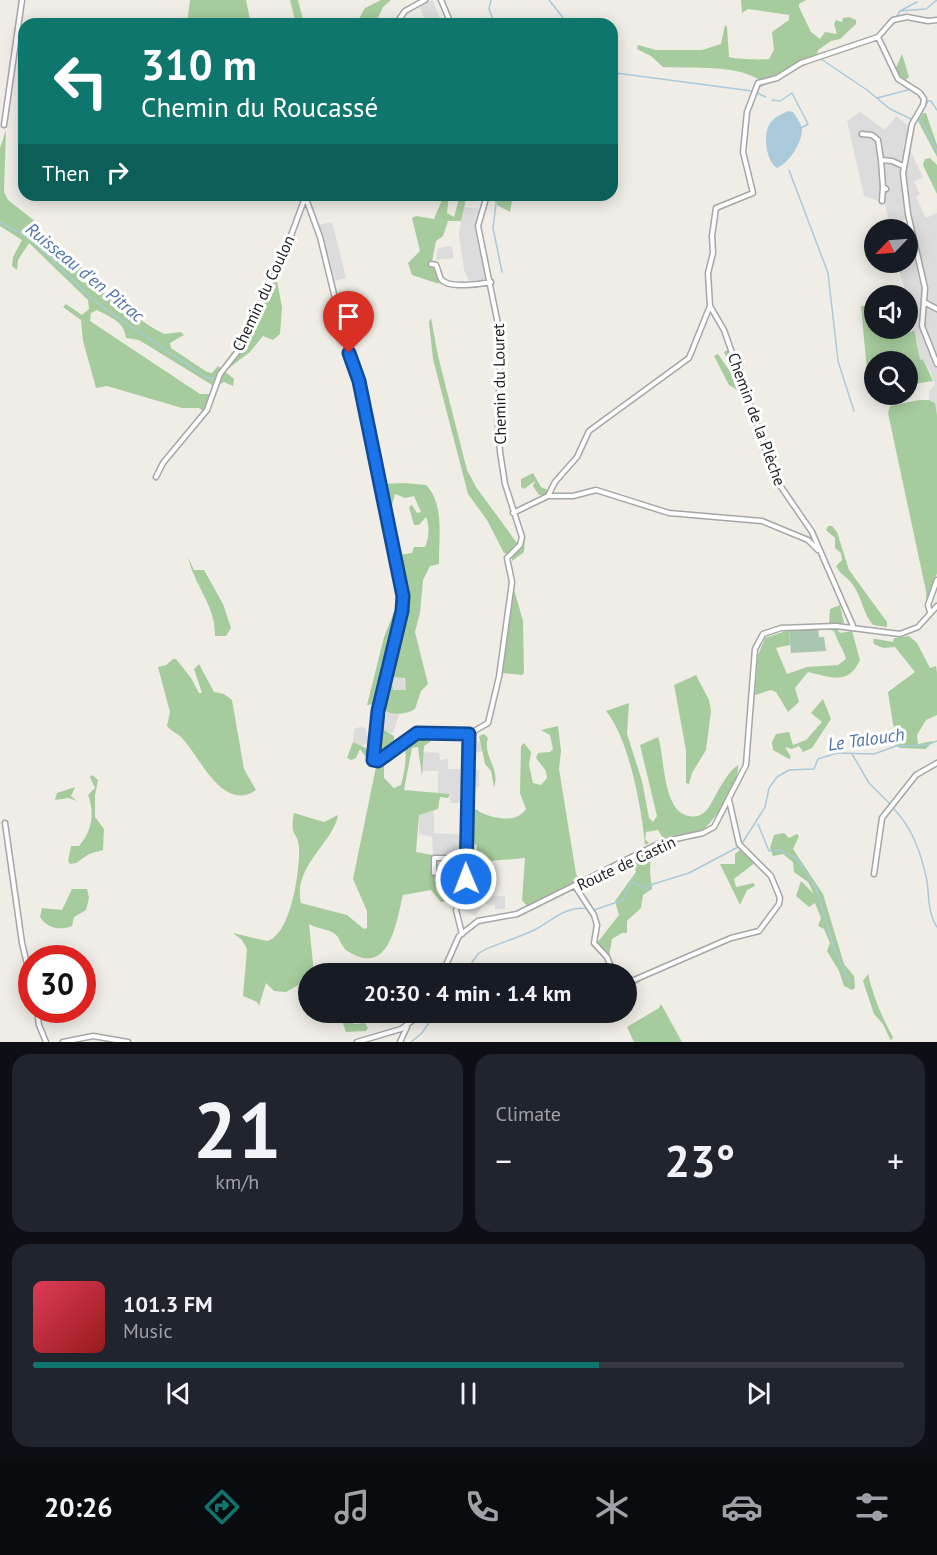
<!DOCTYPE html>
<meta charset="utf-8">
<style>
:root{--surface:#171b24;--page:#20242c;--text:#f1f3f6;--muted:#9ea1a6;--line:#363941;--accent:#0f766e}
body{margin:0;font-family:"PT Sans",sans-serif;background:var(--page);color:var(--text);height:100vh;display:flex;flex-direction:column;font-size:22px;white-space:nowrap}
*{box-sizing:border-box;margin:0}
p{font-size:20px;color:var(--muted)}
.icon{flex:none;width:33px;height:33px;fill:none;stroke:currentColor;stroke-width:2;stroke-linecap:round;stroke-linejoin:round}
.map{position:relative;height:1042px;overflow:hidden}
.panel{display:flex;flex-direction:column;gap:12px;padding:12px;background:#0d0f14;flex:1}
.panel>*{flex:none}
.hud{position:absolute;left:18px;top:18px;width:600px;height:183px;border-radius:18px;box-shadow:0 3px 15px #0003;background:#0f766e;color:#fff;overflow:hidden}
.needle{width:39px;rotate:245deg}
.fabs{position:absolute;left:864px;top:219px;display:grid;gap:12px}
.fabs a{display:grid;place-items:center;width:54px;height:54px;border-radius:50%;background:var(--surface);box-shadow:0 3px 15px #0003;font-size:30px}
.speed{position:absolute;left:18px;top:945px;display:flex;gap:12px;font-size:30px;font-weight:700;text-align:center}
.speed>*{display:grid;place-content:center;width:78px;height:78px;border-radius:50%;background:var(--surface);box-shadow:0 3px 15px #0003;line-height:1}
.speed .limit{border:9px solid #d22;background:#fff;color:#111}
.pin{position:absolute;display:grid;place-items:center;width:51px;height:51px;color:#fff;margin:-62px -26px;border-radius:50% 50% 50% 0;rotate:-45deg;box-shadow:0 0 6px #0007}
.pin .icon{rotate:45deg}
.me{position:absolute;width:66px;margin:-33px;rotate:359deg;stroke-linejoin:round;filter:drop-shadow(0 0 4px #0008)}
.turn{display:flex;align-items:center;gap:21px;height:126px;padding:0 24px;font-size:27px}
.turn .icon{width:78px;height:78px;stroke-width:2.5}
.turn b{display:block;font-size:42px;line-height:51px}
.then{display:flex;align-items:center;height:57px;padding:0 24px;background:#0003;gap:12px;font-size:22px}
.big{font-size:45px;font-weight:700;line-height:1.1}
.panel .card{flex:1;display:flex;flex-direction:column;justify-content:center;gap:9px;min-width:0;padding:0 21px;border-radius:18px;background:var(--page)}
.panel .dial{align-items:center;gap:0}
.dial b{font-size:78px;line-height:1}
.song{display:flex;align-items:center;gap:18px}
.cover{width:72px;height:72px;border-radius:9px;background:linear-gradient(135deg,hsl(350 70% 55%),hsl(0 70% 35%))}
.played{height:6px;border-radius:3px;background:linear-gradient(90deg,var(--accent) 65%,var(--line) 65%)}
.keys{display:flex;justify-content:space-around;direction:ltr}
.heat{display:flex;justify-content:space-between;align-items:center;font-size:33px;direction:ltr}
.panel .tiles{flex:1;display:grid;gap:12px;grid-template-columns:1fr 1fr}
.card:last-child{grid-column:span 2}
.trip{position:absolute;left:298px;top:963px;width:339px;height:60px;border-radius:30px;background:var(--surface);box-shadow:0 3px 15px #0003;font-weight:700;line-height:60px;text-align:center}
.dock{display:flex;height:96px;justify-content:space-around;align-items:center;background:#090b0e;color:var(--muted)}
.dock .icon{width:42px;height:42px}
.dock .current{color:var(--accent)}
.dock b{font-size:27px;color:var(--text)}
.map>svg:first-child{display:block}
.residential{fill:#dddcdc}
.forest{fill:#a6cc9d;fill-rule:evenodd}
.cemetery{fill:#a9c7b0}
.water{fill:#a9cada}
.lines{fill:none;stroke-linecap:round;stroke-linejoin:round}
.stream{stroke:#a9cada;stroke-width:1.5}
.minor-casing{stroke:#a6a6a6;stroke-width:7}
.minor{stroke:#fff;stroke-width:4}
.route-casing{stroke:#114b97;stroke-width:15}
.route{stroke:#1a73e8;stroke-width:10}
.labels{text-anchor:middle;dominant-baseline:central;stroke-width:6;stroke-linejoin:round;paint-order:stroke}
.street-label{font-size:16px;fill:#1f1f1f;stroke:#fff}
.water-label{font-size:18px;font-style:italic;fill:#5174aa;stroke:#fff}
</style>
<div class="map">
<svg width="937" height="1042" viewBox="0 0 937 1042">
<rect width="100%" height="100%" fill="#efede6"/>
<path class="residential" d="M417,0L433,1L442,24H426Z
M860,112L885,130L896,116L909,126L903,148L911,152L923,177L914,182L920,194L916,197L926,218L937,213V415L935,403L929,400V391L935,385L930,371L923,359L920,360L915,347L918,345L908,313L912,311L910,296L906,295L897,263L908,262V256L913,255V236L907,219L889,223L885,203L864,196L847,121Z
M463,207L480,209L476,235L487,282L471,285L464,270L459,233Z
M332,222L346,278L333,281L318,225Z
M452,246L454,258L436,260L438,248Z
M391,677L404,678L406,690H393Z
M387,710L399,715L393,733L385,732L382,729Z
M360,727L365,728L370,742L361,746L353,742L354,729Z
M470,741H480L483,751L470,755Z
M423,752L439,753L440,760L448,759V769L479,770V787L466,788L465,803H450V794L438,793V771H422Z
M434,810V833L468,835L467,861L481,863V885L490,891L488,896H505V909H495V905L483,904L476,916L455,906L450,863L448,864L450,884H435L432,837L419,834V815Z"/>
<path class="forest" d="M190,0H246L251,24H187Z
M290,0H298L304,24H296Z
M381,0H391L383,7L375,24H351L358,21L365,8Z
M741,0H806L799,4V7L811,32L820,39L825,32L837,34L834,24L836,20L842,22L843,18L849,17L856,20V24L840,39L831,41L818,50L817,54C798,62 781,76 760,80C734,64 695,69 663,67L651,56L637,49L638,45L656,50H702L721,44L725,25L727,27L729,57C733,59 764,60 769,59L774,50L772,32L789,20V15L748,9L742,13Z
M902,54L909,77L904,81L895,70Z
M923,113H926L937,145V157L918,121Z
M6,130L4,192L8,200L36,222L35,236L55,257L61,254L90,273L108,298L153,328L164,334L181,332L184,335L170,343L171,348L207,372L212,373L218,366L234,379L233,386L224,382L217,386L212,385L139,340L126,338C124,321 111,318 97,310L91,313L90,321L200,394H211L203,411L199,408H182L107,386L96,388L83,341L81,320L63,307L66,304L82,315L89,309L88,300L29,243L18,260L17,270L12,266L13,257L22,240L0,226V148Z
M930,158L937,165V194L923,165L925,159Z
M444,195H449L447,213L454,217L460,195H467L461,221H448L443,236L436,241L432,262L437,268L439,284L412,275L408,263L420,251L412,218L416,216L434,219Z
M498,195H509L512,201L510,212L497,205Z
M276,276L282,307L280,334L273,340L263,336L250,352L229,368L226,361L242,339L248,320L257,315Z
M861,306H874V328L905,329L908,333L914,330L920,360L923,359L933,381L908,385V362H874V390L869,392Z
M431,318L438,356L467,470L476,487L517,543L521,547L525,538L524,552L512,561L511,555L504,553L487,520L468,494L433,359L429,322Z
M728,350L744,391L742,393L729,385L714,356L718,354L733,376L734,373L724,352Z
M919,400H929L935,403L937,415V573L927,603V613L926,591L888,413L890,406Z
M533,473L541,487L548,490L545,495H539L533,486L535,481L524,489L521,487V479Z
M404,483L426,485C444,503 439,535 439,560V564L430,566L423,580L420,613L415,632L428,684L421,691L415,709C401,717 386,715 376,704L367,705L384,637L396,607L394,560L398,555L412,553L414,547H425C429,538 430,526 426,517L419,525H414L409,507L412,505L417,513L421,512L414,496L405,498L395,494L392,505L386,508L381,484ZM391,677L405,678L406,690H393Z
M828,526H832L837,532L849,570L887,622V627L873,625C863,614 862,597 853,585C848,577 840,575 836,566L842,560L841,553L835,548V538L826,530Z
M188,557L194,570H204L223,604L231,628L226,636H215C216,606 194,585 188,557Z
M514,589L523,621L524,673L522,675L502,673Z
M840,605L844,623H829L830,609Z
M836,627L840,633L852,631L860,660C848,686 831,677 808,672L795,688L799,702L788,712L776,692L771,690L755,695L758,655L765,638L789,630L790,645L776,648L787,674L807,667L838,665L846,659C843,648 837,641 834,631L823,628Z
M909,636L917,643L930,668L936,666L937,673V715L926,720L917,735L918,744L933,741L926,749L900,748L895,745L899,738L893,724L888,692L915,672L895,647L883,648L874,644L873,639H876L893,642L894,638Z
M173,659H176L191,678L199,693H202L194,669L199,664L214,692L224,694L232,700L244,769L256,790C223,813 200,757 182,738C177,733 172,732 167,726L170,712L158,667L166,665Z
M696,675L709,700L711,711L706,750L692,773L689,784L686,783V750L674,685Z
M823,699L831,719L812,748L803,752L799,746L792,749L785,747L791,757L789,759L773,750L772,742L776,734L789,732L793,745L806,740L822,722L811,713Z
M629,703L627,734L642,781L649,818L653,822L657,816L640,745L658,737C665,756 662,812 689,816C698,818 704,814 709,807C717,794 726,773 738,765C740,782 716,819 703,830L663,838L658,830L646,832L645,839L649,843L645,845C642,810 629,738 606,711Z
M558,726L561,751L559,769L576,874L580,879L527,906L522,900L525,858L476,862L477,846L472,841L471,862H467L469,807C475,807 476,810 482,813C495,819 517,823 526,809L520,793L521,746L524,743L531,752L529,765L533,783L541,785L547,778L546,771L536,758L538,753L550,752L553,749L550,735L541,730Z
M379,727L394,736V746L384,755V778L394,788L401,785C405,770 408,754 403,739L411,732L437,734V737L424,746L422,776L418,747L412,748L404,790L450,794L448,798L440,797L438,809L419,815L416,852L432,855L436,890L440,896L449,893L448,863H450L455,900L441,902L431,890L403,895C396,922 390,977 349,952C341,948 341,939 335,934C329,929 317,929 309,924L314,973L309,974V979L286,992L274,991L266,983L259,1006L257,1002L243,996L247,949L242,940L233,933L267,941C291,935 300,871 299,848C298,830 289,838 294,813L324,822L338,815C334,842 292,867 301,903L347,915L364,929L367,928V911L353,879L376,767L375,761L366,757L360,749L356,758L351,760L347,758L353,742L372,751Z
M484,734L488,738C482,756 501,769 494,787L491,771L485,764L479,736Z
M92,775L98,780L95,796V817L104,829L103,850L89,854L76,863L70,864L68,861L71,846H79C92,831 95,813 88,795L95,788L90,777Z
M75,787L71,796L77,801L69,798L55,800L57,793Z
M784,833L789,838L797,834L799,836L793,849L823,894L844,964L854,976L855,988L852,990L844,986L839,971L827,951L830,943L824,929L818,926L821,918L815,903L809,907L796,896L801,881L814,894L808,882L794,872L793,862L783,854L773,856L770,848L774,835Z
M741,849L756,862L734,879L736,887L754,883L755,886L747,890L740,905L720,864H735V854Z
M651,851L650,873L652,889L643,895L641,908L627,921V933H622L612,939L609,956L597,943L619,915L615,901L636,872L633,859Z
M72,889H87L89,898L86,910L74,917L72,926C60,931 47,928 40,917L42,908L62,910Z
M868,974C873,996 882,1018 893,1037L891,1041L883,1024L874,1014L863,981Z
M644,979L635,985L637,996L627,1001V986Z
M661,1004L682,1042H634L627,1027L659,1008Z
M339,1013H346L354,1024L365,1023L368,1028L366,1031L346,1032Z"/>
<path class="cemetery" d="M818,628L819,637H824L826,651L791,653L789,630Z"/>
<path class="water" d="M788,111L793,112C796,117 801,123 802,129C802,143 789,163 777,168C766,161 762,133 771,122C775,117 782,114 788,111Z"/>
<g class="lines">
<path class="stream" d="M491,0L489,9L495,24
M549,0L568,24
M900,11L917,2
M897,16L900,11L926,9L937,0
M889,27L896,22
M816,59L837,53
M821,59L867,90L890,109L911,119
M795,69L812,61
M612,70L616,73L752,91
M759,87L790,72
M757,93L766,97
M877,98L908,90
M772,100L780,101L792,93L808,124L801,128
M937,110L931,101H928L917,120H921L937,151
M789,170L828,273L838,361L854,411
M497,195L493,228L502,272
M507,195L509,201
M0,222L31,239L91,298L114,315L207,378H215
M852,754L869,783L891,805
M894,809C913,829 921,853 927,881C929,896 928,914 937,927
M758,824L769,851L780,850L797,859L816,888L834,948L849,981
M741,845L765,807L769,788L777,777L789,770L814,769L818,759L837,753L874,754L896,746L927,745L937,741
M594,910L623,900L630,883L634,882L647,889L650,885L689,873L738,847
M464,974L478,954L484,950C500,943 517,938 532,931C550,923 566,904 588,909
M411,1042L422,1033L436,1012"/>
<defs>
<path id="minor" d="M441,0L451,24
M396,24L405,11L425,0
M878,37L898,79L920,93L924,99L923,105L912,124L903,173L908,214L925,288L922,326L937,364
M4,125L22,0
M862,134L872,135L878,140L881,160L892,161L903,166
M881,160L883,187L886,189
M305,196L320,237L344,335L359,381L402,586V611L378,711L373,759L376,762L417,733L469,734L488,723L499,677L512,582L507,558L520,545L522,537L505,484L500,452L498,424L501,339L478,226L487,195
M882,201L883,187
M431,264L436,265C438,269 439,276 441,279C448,289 481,284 491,282
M924,302L937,309
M710,306L724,330L777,481L812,532L853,626
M156,477L163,463L207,410L220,374L242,346L286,249L306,195
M548,496H573L596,490L669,513L762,521L808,540L818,550
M513,513L548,496L555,482L577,457L589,431L689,358L710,306L708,273L713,253L712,236L716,208L753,193L743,152L747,112L758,83L777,78L801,63L878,37L893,20L907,17L928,21L937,20
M930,612L928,605L937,580
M5,823L22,943L32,985
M434,873V858H465
M874,874L882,818L916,775L937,763
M575,886L594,915L597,925L594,943L607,957L614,974
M462,934L456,910L466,885L469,734
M442,974L459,936L478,921L517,914L662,842L703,833L714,827L746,765L755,649L763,634L781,628L836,626L900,634L918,627L937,606
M627,983L731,938L759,931L779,904L780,898L771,876L739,844L729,800
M37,1010L39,1025L46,1042
M63,1042L93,1036L128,1042
M357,1042L401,1029L424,1012
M400,1042L407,1027"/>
</defs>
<use href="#minor" class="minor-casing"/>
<use href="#minor" class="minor"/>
</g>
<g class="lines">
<defs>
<path id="route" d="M349,353L359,381L403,596L402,611L378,711L373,760L378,761L417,733L469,734L466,879"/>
</defs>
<use href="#route" class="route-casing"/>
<use href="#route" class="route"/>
</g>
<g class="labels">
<g class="street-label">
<text transform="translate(263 293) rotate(-65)">Chemin du Coulon</text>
<text transform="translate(499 384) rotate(-91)">Chemin du Louret</text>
<text transform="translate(757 419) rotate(70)">Chemin de la Plèche</text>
<text transform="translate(626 863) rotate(-25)">Route de Castin</text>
</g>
<g class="water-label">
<text transform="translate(85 272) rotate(39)">Ruisseau d'en Pitrac</text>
<text transform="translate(866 739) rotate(-8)">Le Talouch</text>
</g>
</g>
</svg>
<div class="fabs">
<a><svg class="needle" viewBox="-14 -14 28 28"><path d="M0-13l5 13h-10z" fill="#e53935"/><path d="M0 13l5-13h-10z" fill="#9ea1a6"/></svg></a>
<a><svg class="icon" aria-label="sound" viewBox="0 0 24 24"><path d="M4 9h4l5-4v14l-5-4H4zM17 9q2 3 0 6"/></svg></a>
<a><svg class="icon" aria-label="search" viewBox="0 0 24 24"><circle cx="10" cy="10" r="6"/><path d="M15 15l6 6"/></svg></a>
</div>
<div class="speed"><div class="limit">30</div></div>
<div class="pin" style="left:349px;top:353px;background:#d93025"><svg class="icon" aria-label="arrive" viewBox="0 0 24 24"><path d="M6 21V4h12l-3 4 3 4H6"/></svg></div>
<svg class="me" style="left:466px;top:879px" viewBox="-20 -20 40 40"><circle r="17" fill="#1a73e8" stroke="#fff" stroke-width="3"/><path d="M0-11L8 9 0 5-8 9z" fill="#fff"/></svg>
<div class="trip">20:30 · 4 min · 1.4 km</div>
<div class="hud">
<div class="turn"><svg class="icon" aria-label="left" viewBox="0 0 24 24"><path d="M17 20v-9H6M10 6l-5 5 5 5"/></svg><div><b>310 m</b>Chemin du Roucassé</div></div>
<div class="then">Then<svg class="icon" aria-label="right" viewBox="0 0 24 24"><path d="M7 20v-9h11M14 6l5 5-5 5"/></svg></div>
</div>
</div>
<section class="panel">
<div class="tiles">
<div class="card dial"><b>21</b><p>km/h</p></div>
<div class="card"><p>Climate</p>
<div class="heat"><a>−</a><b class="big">23°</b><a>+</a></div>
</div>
<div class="card">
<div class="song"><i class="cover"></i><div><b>101.3 FM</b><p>Music</p></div></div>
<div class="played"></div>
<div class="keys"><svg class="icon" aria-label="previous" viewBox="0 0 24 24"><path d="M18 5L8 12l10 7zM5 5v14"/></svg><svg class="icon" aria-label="pause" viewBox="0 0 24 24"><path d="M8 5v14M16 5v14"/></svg><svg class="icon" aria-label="next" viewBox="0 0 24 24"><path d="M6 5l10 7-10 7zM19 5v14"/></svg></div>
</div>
</div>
</section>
<nav class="dock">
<b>20:26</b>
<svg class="icon current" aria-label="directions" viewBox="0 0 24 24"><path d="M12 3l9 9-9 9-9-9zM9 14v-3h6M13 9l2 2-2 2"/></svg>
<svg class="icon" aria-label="music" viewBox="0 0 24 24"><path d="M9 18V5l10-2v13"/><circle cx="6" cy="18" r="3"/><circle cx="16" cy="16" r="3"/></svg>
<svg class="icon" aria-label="phone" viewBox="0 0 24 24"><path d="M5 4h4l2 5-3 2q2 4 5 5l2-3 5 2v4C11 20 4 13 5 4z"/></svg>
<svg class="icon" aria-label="climate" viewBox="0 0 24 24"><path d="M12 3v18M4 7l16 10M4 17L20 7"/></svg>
<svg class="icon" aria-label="car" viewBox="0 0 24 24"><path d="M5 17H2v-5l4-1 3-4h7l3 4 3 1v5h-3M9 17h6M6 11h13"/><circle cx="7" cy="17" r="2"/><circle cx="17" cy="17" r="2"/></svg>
<svg class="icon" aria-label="filters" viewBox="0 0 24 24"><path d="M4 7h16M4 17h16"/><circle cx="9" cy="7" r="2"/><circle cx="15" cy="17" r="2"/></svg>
</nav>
